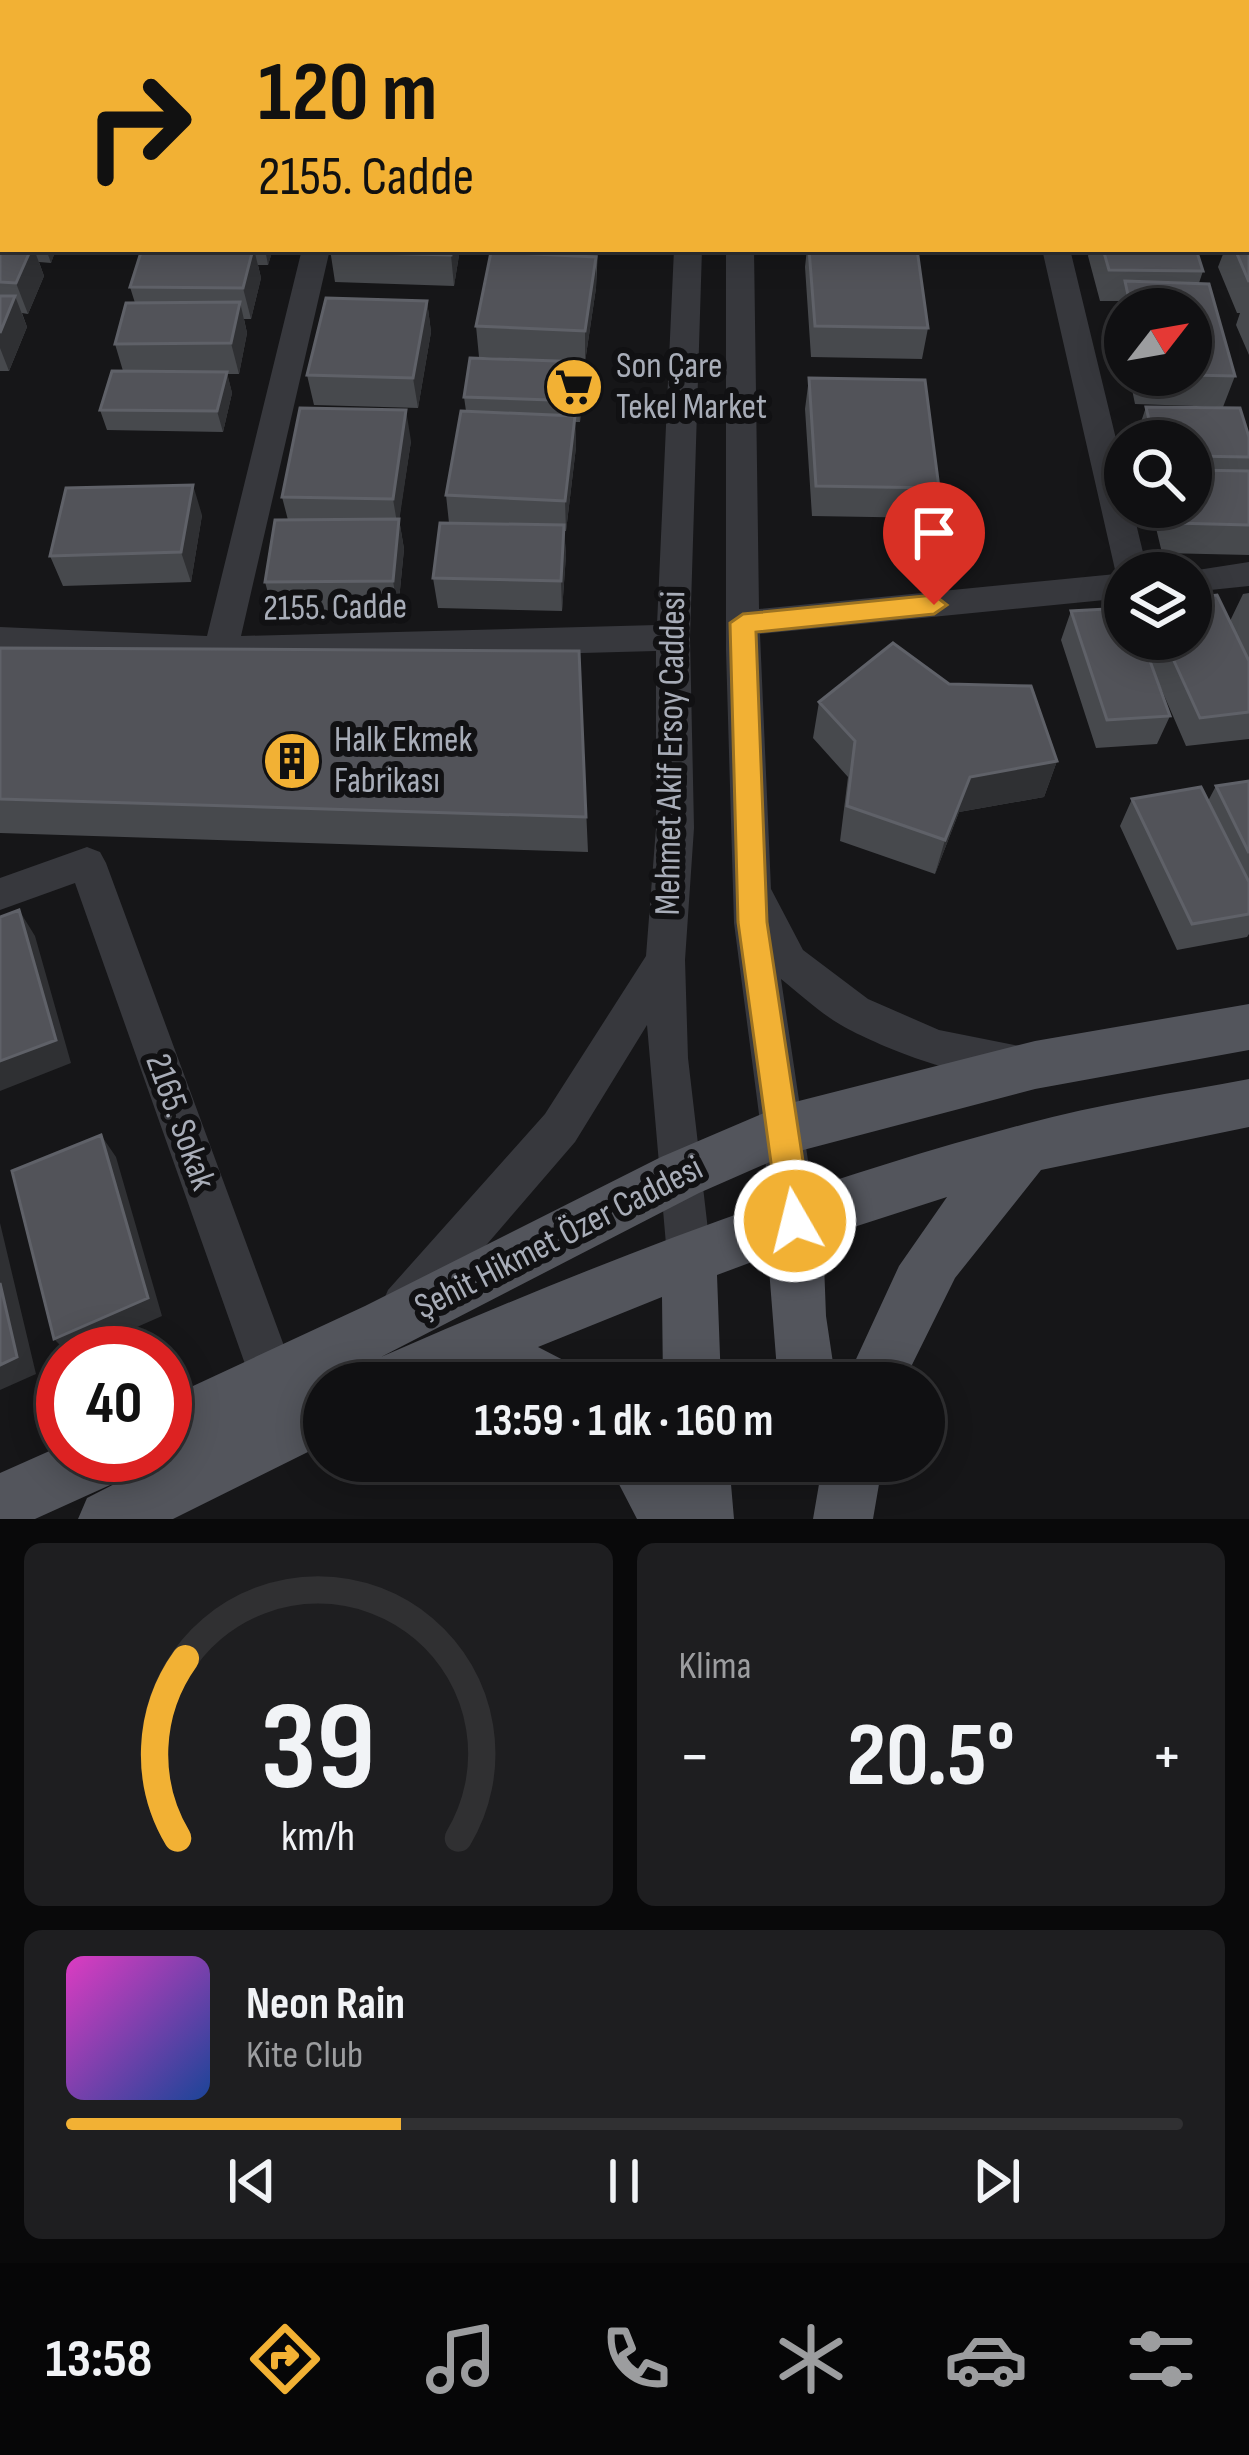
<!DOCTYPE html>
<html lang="tr">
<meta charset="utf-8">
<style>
:root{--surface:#101012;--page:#1e1e20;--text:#f1f3f6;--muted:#9c9d9f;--line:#303032;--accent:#f2b134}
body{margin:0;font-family:"Sofia Sans Condensed",sans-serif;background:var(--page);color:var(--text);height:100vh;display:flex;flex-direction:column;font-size:45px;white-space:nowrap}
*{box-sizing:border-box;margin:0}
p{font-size:39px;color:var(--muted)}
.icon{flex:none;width:66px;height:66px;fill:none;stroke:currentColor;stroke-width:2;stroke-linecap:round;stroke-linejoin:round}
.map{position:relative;height:1519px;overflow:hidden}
.details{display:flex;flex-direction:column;gap:24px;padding:24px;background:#09090a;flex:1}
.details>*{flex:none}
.guide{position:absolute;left:0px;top:0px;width:1251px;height:252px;box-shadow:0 6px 30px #0003,0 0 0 3px var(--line);background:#f2b134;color:#111;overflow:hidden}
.needle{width:78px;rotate:59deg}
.controls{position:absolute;left:1104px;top:288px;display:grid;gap:24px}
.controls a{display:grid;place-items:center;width:108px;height:108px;border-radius:50%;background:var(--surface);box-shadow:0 6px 30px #0003,0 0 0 3px var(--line);font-size:60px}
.speed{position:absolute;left:36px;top:1326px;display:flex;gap:24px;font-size:60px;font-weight:700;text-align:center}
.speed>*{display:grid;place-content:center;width:156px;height:156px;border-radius:50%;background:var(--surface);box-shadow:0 6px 30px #0003,0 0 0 3px var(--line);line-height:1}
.speed .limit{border:18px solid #d22;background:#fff;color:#111}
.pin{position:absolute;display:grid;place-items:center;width:102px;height:102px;color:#fff;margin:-123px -51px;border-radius:50% 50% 50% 0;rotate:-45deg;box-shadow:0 0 12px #0007}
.pin .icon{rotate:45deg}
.me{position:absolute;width:132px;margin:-66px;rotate:352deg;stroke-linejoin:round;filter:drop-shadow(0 0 9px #0008)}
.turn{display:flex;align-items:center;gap:42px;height:252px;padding:0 60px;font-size:54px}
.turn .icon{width:156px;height:156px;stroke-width:2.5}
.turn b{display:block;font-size:84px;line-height:102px}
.big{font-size:90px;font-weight:700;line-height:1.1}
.details .card{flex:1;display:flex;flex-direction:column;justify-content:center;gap:18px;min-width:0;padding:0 42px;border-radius:18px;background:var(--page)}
.details .dial{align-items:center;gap:0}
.dial svg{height:312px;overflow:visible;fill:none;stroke:var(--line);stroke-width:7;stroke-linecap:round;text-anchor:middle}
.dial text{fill:var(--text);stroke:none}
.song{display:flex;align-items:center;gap:36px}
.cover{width:144px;height:144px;border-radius:18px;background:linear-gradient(135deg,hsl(310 70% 55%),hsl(220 70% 35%))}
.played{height:12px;border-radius:6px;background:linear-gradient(90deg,var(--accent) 30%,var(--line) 30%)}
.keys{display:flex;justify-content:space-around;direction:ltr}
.heat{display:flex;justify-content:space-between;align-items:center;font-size:66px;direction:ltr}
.details .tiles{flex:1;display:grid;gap:24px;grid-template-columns:1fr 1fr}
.card:last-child{grid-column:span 2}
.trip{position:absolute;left:303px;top:1362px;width:642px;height:120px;border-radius:60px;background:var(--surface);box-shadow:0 6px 30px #0003,0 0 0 3px var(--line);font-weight:700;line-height:120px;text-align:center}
.tabs{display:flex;height:192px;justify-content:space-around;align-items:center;background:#060607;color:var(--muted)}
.tabs .icon{width:84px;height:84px}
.tabs .on{color:var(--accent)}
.tabs b{font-size:54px;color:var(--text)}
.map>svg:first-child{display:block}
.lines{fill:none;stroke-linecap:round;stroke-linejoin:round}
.minor{fill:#37383d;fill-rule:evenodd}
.major{fill:#53555c;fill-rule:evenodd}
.wall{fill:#47494d}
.shaded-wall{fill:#2f3033}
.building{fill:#525359;stroke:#5f6168;stroke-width:3}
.route{fill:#f2b134;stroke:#9d7322;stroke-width:3}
.labels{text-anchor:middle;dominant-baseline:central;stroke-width:12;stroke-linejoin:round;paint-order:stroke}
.poi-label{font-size:36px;fill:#a8adb8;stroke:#111113;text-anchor:start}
.street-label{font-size:36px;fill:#a8adb8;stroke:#111113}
</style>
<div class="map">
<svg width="1249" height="1519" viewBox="0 0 1249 1519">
<rect width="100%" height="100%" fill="#161618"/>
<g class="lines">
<path class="minor" d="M16,0H40L14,3Z
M363,0H387V3H363Z
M685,0H709V3H685Z
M730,0H856L728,3Z
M1173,0H1197L1199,3H1175Z
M0,48H3L0,69Z
M1248,86H1249V103L1248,102Z
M0,174H3V190H0Z
M1248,217H1249V233H1248Z
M302,249H330L241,636L657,625L674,249H702L690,638L694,828L685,960L688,1058L711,1256L705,1272L689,1278L673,1272L667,1256L647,1025L575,1142L420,1322L404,1329L388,1322L381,1306L388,1290L545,1114L646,956L656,828V651L221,663L0,653V627L207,636Z
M726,249H754L759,609L1116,574L1042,249H1070L1125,476V507H1132L1148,573H1125V598L760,634L771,889L803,950L868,999L939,1030L1040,1050L1046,1063L1040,1076C996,1093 882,1049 841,1025C820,1013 800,994 781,979L817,1221L810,1236L795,1242L780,1236L773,1221L734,923L726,650Z
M1249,562V586L1191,592V573H1178Z
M87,847L100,852L106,863L297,1381L290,1397L274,1404L258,1397L251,1381L75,883L0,910V878Z"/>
<path class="major" d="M1249,1004V1050L1035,1089L788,1154L699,1193L381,1357C592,1265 802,1183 1025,1124C1098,1104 1174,1093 1249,1079V1127L1041,1170L955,1278L903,1383H845L899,1266L947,1197L823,1237L826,1316L836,1383H778L768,1256L717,1275L721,1383H663L662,1297L538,1347L569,1363L578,1383H361L369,1363L324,1383V1444L173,1519H78L87,1498L130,1476L35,1519H0V1473L63,1445V1455H140L131,1476L165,1459L154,1455H165V1399L365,1306L661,1157L783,1105L1035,1041Z
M607,1461H729L734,1519H637Z
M823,1461H883L873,1519H813Z"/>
</g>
<path class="wall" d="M392,0H492L491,3H392Z
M537,0H623V3H537Z
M0,187H3V249H56L51,263L39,262L44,276L28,314L22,313L27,327L9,371H0Z
M1249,236V355L1236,325L1240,313H1237L1218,267L1225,249H1248Z
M142,249H273L268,265H258L261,278L251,319H244L247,333L239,374H227L232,393L223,432L107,430L100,410L123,371L115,344L135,303L130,287Z
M330,249H460L454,286L335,282Z
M491,249H598L596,288L585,362H583L584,383L580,422H575L576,447L566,531H564L566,555L562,611L438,608L433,578L449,523L446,495L466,411L464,397L569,361L479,357L476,326Z
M807,249H917L928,328L922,359L811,357L805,267Z
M1090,249H1196L1203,271L1199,283L1235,376L1223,407L1135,404L1129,375H1191V309H1125V356L1115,312L1119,301H1100L1088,256Z
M427,301L431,332L418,408L314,405L307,375Z
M809,378L939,488L932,518L812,516L805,409Z
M1146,407L1249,437V555L1162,553L1151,507H1191V441H1142L1139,428Z
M411,441L399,519L404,549L398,610L273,611L265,582L288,520L282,497Z
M202,515L191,582L63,586L50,556Z
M1249,593V739L1186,746L1157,679L1170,716L1157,744L1096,748L1061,640L1071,611L1125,639H1191L1230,621L1243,594Z
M0,648L579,651L588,852L0,833Z
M819,702L1057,761L1044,797L959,812L935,874L840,841L848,777L813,738Z
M1249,781V934L1247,937L1177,950L1120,826L1132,799L1208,801L1216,786Z"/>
<path class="shaded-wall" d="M31,249H34L44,276L28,314L16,283Z
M46,249H56L51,263Z
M254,249L261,278L251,319L243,288Z
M265,249H273L268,265Z
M452,249H460L454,286L451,255Z
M596,257V288L585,362V331Z
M15,296L27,327L9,371L0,348V333Z
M427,301L431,332L418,408L413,378Z
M240,302L247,333L239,374L231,343Z
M583,362L584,383L580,422L579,401Z
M227,372L232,393L223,432L217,411Z
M406,410L411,441L398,529L393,499Z
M575,416L576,447L566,531L565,501Z
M193,485L202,515L191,582L181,552Z
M399,519L404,549L398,610L393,581Z
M564,525L566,555L562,611L561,581Z
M1057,761L1044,797L959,812L935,874L945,840L970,777Z
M19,910L35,936L71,1063L0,1091V1061Z
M101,1135L116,1157L162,1316L78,1353H68L54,1339Z
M0,1223L36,1374L0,1390Z"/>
<path class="building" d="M96,0H321L320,3H95Z
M786,0H876V3H786Z
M895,0H970V3H895Z
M984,0H1033V3H984Z
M1049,0H1095L1096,3H1050Z
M1116,0H1165L1167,3H1117Z
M1248,118L1249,120L1248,177Z
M0,187H3V231H0Z
M1248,236H1249V282L1235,249H1248Z
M0,244H3V249H31L16,283L0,282Z
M142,249H253L243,288L130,287Z
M330,249H452L451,255L329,252Z
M809,249H917L928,328L815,326Z
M1103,249H1196L1203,271L1109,270Z
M491,252L596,257L585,331L476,326Z
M1125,281L1209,284L1235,376L1190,375L1191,309H1131Z
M0,296H15L0,333Z
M326,298L427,301L413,378L307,375Z
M240,302L231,343L115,344L126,303Z
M470,358L583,362L579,401L464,397Z
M112,371L227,372L217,411L100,410Z
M809,378L925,380L939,488L816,486Z
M1146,407L1240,408L1249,437V457L1191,456V441H1154Z
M300,408L406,410L393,499L282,497Z
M461,411L575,416L565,501L446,495Z
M1191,470L1249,471V525L1174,523L1170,507H1191Z
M193,485L181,552L50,556L66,488Z
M399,519L393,581L265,582L275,520Z
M440,523L564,525L561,581L433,578Z
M1217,595L1249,661V712L1200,718L1164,639H1191V598Z
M1125,608V639H1142L1170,716L1107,720L1071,611Z
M893,643L949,684L1031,686L1057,761L970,777L945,840L847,806L855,741L819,702Z
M0,648L579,651L586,817L0,799Z
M1249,781V853L1216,786Z
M1201,787L1249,882V914L1192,924L1132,799Z
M19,910L56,1040L0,1061V917Z
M101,1135L148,1298L54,1339L12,1171Z
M0,1283L17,1357L0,1365Z"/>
<path class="route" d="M934,595L947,605L934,614L756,632L767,922L812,1221L807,1233L795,1238L784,1233L779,1221L738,922L730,623L743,614Z"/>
<defs>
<symbol id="supermarket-disc" viewBox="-11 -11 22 22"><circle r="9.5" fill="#f2b134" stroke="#111113"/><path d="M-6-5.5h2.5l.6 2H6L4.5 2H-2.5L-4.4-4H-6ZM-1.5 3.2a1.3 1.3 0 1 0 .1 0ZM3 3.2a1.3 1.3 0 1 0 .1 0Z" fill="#111"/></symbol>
<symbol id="building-disc" viewBox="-11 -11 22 22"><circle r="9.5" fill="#f2b134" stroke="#111113"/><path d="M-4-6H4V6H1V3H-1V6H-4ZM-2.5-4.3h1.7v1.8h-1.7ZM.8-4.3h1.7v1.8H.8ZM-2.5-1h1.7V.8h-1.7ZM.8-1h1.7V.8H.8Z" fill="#111"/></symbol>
</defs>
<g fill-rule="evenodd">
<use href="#supermarket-disc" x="541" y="354" width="66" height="66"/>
<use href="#building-disc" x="259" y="728" width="66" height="66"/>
</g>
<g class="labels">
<g class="poi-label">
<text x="616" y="366">Son Çare<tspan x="616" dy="41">Tekel Market</tspan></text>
<text x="334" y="740">Halk Ekmek<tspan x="334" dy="41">Fabrikası</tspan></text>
</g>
<g class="street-label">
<text transform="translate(335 608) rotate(-1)">2155. Cadde</text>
<text transform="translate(671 753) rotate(-89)">Mehmet Akif Ersoy Caddesi</text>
<text transform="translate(180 1122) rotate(70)">2165. Sokak</text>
<text transform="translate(559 1238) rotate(-27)">Şehit Hikmet Özer Caddesi</text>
</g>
</g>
</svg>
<div class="controls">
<a><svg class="needle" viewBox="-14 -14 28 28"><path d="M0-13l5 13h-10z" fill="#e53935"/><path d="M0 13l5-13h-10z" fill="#9c9d9f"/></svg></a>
<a><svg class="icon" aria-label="search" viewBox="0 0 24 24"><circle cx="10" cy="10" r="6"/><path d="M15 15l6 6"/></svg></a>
<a><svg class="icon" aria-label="layers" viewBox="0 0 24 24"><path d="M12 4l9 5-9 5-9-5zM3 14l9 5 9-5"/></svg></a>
</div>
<div class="speed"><div class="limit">40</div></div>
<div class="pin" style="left:934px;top:605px;background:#d93025"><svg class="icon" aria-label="arrive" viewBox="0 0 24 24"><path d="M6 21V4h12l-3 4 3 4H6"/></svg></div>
<svg class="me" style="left:795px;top:1221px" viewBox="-20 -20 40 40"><circle r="17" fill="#f2b134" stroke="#fff" stroke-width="3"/><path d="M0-11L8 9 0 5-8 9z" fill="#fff"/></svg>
<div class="trip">13:59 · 1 dk · 160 m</div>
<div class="guide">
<div class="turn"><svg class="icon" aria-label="right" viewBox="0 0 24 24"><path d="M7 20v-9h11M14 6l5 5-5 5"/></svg><div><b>120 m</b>2155. Cadde</div></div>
</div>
</div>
<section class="details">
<div class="tiles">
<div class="card dial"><svg viewBox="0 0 100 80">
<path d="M14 69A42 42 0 1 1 86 69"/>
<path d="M14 69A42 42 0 0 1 16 23" stroke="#f2b134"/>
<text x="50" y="56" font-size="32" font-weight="700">39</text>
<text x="50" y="72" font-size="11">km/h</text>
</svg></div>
<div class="card"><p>Klima</p>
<div class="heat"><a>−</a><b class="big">20.5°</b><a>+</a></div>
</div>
<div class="card">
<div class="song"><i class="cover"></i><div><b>Neon Rain</b><p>Kite Club</p></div></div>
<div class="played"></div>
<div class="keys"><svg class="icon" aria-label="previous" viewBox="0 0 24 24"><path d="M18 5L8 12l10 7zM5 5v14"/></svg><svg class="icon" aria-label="pause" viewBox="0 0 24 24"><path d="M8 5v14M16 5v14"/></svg><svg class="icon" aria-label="next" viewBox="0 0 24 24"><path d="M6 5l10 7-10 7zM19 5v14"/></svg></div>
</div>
</div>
</section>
<nav class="tabs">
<b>13:58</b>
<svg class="icon on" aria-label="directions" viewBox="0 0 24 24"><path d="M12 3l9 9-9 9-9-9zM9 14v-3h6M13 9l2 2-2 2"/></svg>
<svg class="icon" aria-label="music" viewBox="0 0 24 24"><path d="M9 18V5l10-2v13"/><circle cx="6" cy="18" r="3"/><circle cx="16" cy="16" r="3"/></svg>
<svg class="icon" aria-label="phone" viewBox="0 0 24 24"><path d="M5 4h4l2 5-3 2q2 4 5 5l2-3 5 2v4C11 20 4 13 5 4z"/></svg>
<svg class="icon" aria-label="climate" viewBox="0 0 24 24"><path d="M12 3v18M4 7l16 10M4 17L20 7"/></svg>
<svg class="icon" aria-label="car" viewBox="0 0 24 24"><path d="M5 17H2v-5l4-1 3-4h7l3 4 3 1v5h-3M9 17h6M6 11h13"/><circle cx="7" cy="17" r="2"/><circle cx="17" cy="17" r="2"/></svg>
<svg class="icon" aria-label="filters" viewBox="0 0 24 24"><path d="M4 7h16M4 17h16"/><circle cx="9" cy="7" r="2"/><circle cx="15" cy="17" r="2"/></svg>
</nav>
